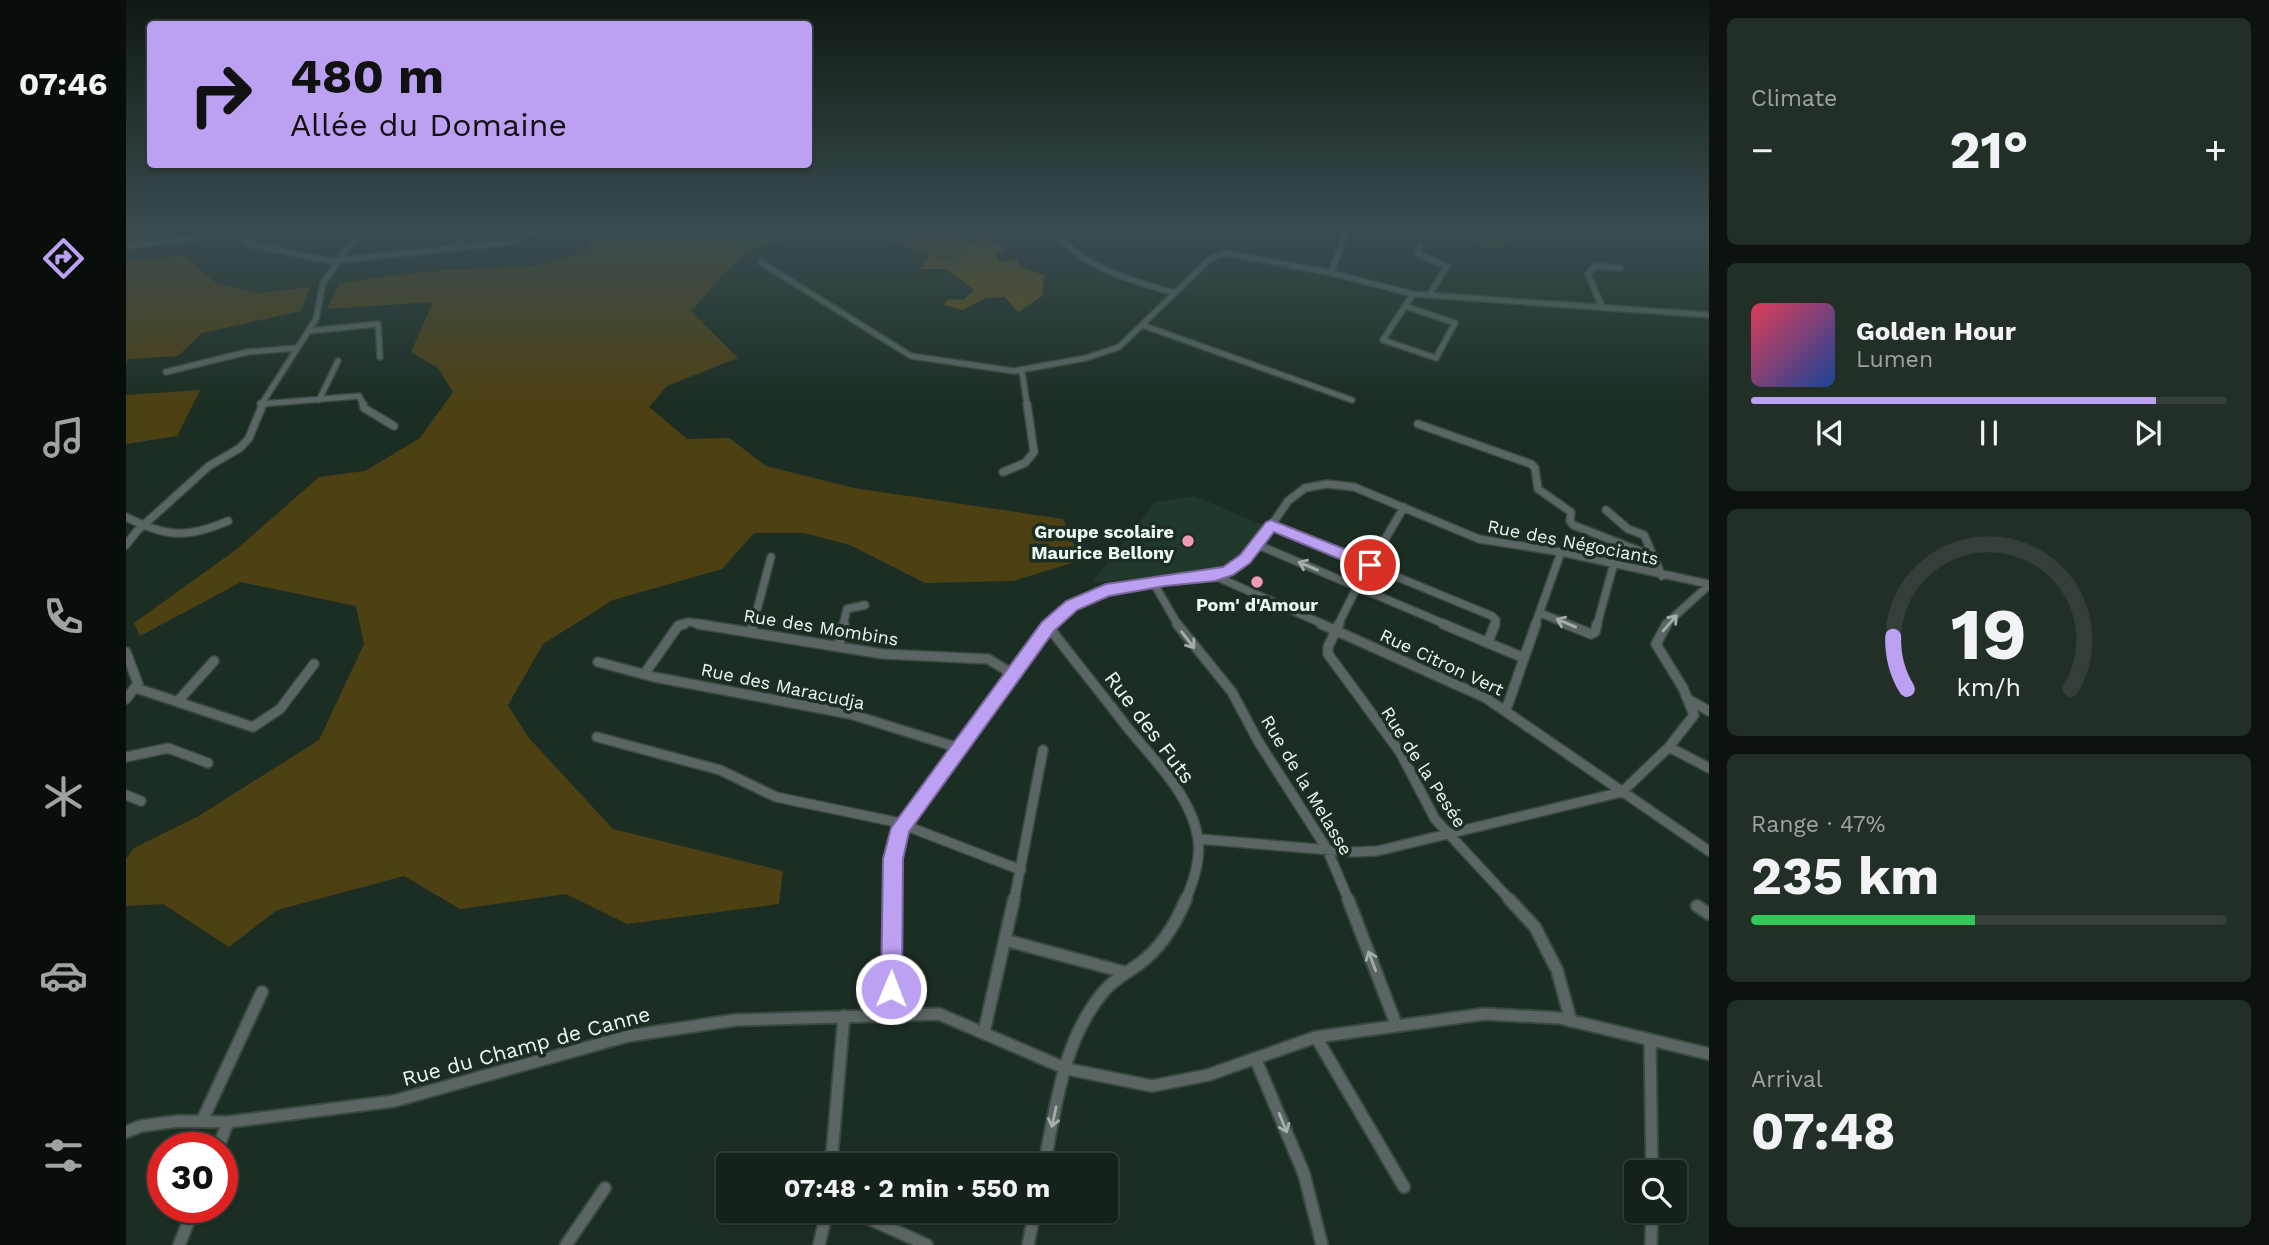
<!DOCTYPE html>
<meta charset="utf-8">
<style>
:root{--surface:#15221a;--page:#222f27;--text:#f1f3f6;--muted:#9da4a2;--line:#343f39;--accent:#bca0f2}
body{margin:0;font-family:"Work Sans",sans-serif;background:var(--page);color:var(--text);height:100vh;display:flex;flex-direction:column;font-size:26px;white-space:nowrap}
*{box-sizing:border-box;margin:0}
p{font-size:23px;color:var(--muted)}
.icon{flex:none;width:38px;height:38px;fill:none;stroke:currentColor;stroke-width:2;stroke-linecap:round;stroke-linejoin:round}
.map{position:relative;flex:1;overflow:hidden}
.details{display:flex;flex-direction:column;gap:18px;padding:18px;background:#0c130e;width:560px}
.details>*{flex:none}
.top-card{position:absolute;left:21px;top:21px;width:665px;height:147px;border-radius:7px;box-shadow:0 2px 5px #0004,0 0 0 2px var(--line);background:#bca0f2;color:#111;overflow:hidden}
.buttons{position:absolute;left:1498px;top:1160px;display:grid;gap:14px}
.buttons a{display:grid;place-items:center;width:63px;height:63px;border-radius:7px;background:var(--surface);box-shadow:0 2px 5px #0004,0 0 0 2px var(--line);font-size:35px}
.speed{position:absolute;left:21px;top:1132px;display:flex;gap:14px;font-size:35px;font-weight:700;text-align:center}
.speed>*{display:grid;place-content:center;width:91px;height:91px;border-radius:50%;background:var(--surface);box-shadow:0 2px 5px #0004,0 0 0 2px var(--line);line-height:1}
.speed .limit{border:10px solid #d22;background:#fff;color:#111}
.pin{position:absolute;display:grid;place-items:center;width:60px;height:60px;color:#fff;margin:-30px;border:4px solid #fff;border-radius:50%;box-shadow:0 2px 7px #0007}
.me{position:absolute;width:77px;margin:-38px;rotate:1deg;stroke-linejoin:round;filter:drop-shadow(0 0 5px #0008)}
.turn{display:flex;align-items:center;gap:24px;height:147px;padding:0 28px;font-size:32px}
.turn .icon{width:91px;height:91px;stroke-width:2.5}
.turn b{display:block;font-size:49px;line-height:60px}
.big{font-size:52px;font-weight:700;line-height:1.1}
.details .card{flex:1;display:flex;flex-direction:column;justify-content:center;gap:10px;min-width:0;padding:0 24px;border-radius:10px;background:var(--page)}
.details .dial{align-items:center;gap:0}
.dial svg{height:182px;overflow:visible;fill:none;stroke:var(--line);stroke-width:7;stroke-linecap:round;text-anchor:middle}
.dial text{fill:var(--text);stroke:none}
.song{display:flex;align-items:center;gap:21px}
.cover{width:84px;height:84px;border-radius:10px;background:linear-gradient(135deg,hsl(350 70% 55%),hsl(220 70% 35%))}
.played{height:7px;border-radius:4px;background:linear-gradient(90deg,var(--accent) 85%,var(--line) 85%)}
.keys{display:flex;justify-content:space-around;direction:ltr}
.heat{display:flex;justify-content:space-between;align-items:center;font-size:38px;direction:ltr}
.charge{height:10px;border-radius:5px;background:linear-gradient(90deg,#34c759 47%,var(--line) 0)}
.trip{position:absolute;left:590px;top:1153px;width:402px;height:70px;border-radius:7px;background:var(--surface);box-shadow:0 2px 5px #0004,0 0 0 2px var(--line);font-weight:700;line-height:70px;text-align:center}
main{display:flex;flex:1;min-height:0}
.tabs{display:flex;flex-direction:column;width:126px;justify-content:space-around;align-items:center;background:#080e0a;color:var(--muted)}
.tabs .icon{width:49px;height:49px}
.tabs .on{color:var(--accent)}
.tabs b{font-size:32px;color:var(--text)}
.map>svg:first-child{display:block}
.built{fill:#20392a}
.green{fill:#4d4114}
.forest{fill:#625110}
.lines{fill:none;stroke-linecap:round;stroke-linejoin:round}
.street-far3-casing{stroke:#394a40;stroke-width:8}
.street-far2-casing{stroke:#394a40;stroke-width:10}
.street-far1-casing{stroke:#394a40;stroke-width:12}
.street-casing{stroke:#394a40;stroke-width:15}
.street-far3{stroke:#5a6564;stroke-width:5}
.street-far2{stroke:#5a6564;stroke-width:7}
.street-far1{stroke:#5a6564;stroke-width:9}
.street{stroke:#5a6564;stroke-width:11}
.oneway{stroke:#a4aeaa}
.route{fill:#bca0f2;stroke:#7a689d;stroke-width:2}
.poi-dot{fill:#f09ab6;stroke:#1c2e23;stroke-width:2.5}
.labels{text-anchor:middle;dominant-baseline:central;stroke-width:7;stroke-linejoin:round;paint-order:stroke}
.poi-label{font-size:18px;font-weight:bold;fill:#edf8f1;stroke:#1c2e23;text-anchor:end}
.street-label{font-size:18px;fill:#edf8f1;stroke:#1c2e23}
.near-street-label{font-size:21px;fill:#edf8f1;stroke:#1c2e23}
</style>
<main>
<nav class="tabs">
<b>07:46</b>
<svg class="icon on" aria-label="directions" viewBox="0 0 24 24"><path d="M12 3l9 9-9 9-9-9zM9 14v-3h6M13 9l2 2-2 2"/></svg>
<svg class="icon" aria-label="music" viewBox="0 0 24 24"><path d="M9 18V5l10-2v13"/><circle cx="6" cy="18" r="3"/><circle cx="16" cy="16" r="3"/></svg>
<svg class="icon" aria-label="phone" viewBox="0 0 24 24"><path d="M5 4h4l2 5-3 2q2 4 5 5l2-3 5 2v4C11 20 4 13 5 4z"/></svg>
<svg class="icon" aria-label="climate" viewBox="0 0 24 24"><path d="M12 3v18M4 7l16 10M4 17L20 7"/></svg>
<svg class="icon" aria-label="car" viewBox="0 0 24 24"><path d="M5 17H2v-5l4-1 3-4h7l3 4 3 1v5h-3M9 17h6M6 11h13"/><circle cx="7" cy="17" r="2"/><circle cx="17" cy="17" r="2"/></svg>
<svg class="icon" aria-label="filters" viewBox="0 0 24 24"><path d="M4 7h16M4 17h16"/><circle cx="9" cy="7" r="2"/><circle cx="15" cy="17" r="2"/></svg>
</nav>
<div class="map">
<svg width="1583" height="1245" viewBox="0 0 1583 1245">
<rect width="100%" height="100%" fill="#1c2e23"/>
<path class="built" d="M1068,496L1137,525L1114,556L1093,569L966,583L1029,502Z"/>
<path class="green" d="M469,229H677L663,240L621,249L565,311L612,358L541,386L523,407L561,439L603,438L640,466L728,488L937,519L955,560L888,581L799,583L724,545L678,533H628L596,569L487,600L417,644L382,705L402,737L487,829L657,871L653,904L501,924L440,894L334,909L278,876L151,910L103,947L37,904L0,906V859L8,848L71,817L193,740L238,644L230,606L115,582L14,636L8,623L111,549L193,477L239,471L294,438L327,392L312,368L285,352L307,302L201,309L214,283L308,271L409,266L460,252Z
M734,229H812L845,245L829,264L775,244L735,238Z
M1292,229H1377L1392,241L1365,249L1330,236L1314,241Z
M59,256L90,283L132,293L184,287L175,311L76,333L52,356L3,359L0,362V260Z
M74,390L51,436L0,444V395Z"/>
<path class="forest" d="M857,239L882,251L870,253L873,262L890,259L895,267L918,275L916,296L892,312L879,297L859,298L837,310L818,305L822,299L837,300L848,290L820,269H793L805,255L829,264L845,245Z"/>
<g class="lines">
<defs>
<path id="street-far3" d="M129,229L119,241L123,244L205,261L387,242L412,229
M927,229C957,269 1002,279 1048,293
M1578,229L1583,232
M1295,244L1291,254L1321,266L1303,295
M0,246L99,234L112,236L119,241
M330,247L340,229
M636,263L785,356L888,371L960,358L993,347L1085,258L1100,253L1205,273L1287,294L1583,315
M1205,273L1222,229
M1279,306L1329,323L1310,358L1257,340Z
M1279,306L1287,294
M1476,307L1462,274L1469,266L1495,268
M1016,325L1226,400
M183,331L252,324L254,357
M896,371L901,405
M40,372L121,352L171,348
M193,400L212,361
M135,404L233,396L238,405
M135,405L190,319L197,283L235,229"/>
<path id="street-far2" d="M135,404H138
M237,404L238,408L268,426
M1292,424L1405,464L1409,468L1412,489L1445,512L1444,521L1447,525L1529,557
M877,472L899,463L908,452L901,404
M1480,510L1502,529L1518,535L1536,576
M0,517C40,537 60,539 102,521
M1145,525L1366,616L1370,620L1368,625
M0,545L11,531L83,466L114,448L123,438L137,404
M1132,545L1321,625
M1089,576L1199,625
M1027,582L1052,625
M1414,613L1444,625
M554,625L562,622L583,625
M627,625L645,557
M717,625L721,609L739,605
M923,625L945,605L980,590L1039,580L1089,576L1102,571L1132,545L1162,501L1179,488L1201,484L1228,487L1353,539L1435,552L1583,584
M1212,625L1231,587L1278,507
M1409,625L1435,552
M1471,625L1488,563
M1539,625L1583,585"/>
<path id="street-far1" d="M572,624L757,654L862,659L887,674
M1051,624L1106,692L1132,741L1201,849L1223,901
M1195,624L1360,698L1583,851
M1213,624L1202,647V654L1274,752L1309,819L1385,901
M1317,624L1398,658
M1440,624L1465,634L1469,632L1471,624
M922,626C948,660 975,693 1001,727C1027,759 1066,796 1072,839C1075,860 1068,881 1059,901
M625,631L627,624
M1362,642L1369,624
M713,645L718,624
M0,652L12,684L0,699
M472,662L528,677L724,714L833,748
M519,673L552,626L558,624
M10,688L127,727L154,709L188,664
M52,701L88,661
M1565,701L1583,711
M1380,710L1410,624
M471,737L594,770L650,797L770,822L895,870
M1543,747L1583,768
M0,757L42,748L82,763
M0,795L15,801
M1073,839L1228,852L1251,851L1496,792L1543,747L1568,715L1557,688L1530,644L1541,624
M766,901L767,859L775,828L925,624
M888,901L917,750"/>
<path id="street" d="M1222,899L1270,1024
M1383,899L1409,927L1431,970L1445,1021
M1571,906L1583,914
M879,940L998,972
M765,1015L766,899
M858,1032L888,899
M1190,1037L1278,1187
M1524,1040L1526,1172
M1130,1060L1178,1174L1196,1245
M76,1121L136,992
M0,1132L15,1126L53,1121L102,1122L268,1101L502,1036L609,1020L813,1014L941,1069L1026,1086L1082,1075L1190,1037L1358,1014L1434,1018L1583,1054
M92,1148L102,1122
M705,1166L718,1016
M918,1166C930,1106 937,1038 979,990C990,978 1001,973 1013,964C1034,949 1050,923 1060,899
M726,1211L801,1245
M53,1245L68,1208
M440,1245L479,1188
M693,1245L701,1211
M902,1245L909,1211
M1525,1245L1526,1211"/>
</defs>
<use href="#street-far3" class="street-far3-casing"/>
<use href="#street-far2" class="street-far2-casing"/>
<use href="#street-far1" class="street-far1-casing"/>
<use href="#street" class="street-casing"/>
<use href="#street-far3" class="street-far3"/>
<use href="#street-far2" class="street-far2"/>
<use href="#street-far1" class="street-far1"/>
<use href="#street" class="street"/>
</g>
<defs><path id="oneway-shaft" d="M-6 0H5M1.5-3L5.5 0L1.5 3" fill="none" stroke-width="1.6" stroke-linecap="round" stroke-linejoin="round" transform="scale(1.75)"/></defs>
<g class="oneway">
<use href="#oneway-shaft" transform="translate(1182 566) rotate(-157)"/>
<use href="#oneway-shaft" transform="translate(1440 623) rotate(-157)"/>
<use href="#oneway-shaft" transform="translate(1544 623) rotate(-49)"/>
<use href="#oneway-shaft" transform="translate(1062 640) rotate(52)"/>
<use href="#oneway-shaft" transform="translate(1246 961) rotate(-111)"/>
<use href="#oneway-shaft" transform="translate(928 1117) rotate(102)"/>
<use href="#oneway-shaft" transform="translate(1157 1123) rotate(68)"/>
</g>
<linearGradient id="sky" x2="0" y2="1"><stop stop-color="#0f1913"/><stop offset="0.57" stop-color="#3a4c50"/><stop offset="1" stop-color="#3a4c50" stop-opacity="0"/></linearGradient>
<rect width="1583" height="403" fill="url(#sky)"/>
<path class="route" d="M1145,520L1249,561L1251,565L1249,569H1238L1148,532L1124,563L1107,575L1089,581L1039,586L983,596L951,610L928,631L783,832L777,859L776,989L773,996L765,1000L758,996L755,989L757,859L765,828L916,622L940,601L980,584L1097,567L1114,555L1140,522Z"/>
<g class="poi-dot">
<circle cx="1062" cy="541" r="7"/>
<circle cx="1131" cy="582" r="7"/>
</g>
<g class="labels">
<g class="poi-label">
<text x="1048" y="531">Groupe scolaire<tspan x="1048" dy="21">Maurice Bellony</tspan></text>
<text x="1131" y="604" text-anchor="middle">Pom' d'Amour</text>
</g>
<g class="street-label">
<text transform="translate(1447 542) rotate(11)">Rue des Négociants</text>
<text transform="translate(695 627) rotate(9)">Rue des Mombins</text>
<text transform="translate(1316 662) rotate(25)">Rue Citron Vert</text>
<text transform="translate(657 686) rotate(12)">Rue des Maracudja</text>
<text transform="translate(1298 767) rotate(57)">Rue de la Pesée</text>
<text transform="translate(1181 785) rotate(59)">Rue de la Melasse</text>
</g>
<g class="near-street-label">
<text transform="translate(1024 727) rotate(53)">Rue des Futs</text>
<text transform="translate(400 1046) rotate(-15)">Rue du Champ de Canne</text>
</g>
</g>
</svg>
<div class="buttons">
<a><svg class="icon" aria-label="search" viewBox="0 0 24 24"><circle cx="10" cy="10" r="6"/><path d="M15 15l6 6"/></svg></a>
</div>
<div class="speed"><div class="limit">30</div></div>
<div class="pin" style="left:1244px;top:565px;background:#d93025"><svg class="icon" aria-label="arrive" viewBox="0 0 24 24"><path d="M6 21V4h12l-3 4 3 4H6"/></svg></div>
<svg class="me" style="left:765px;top:989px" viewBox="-20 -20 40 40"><circle r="17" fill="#bca0f2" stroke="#fff" stroke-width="3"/><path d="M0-11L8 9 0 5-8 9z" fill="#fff"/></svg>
<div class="trip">07:48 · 2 min · 550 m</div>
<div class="top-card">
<div class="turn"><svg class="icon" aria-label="right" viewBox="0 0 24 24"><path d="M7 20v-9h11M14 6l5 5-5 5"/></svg><div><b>480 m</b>Allée du Domaine</div></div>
</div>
</div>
<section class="details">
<div class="card"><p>Climate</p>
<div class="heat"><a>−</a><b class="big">21°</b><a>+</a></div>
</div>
<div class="card">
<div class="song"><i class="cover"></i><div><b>Golden Hour</b><p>Lumen</p></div></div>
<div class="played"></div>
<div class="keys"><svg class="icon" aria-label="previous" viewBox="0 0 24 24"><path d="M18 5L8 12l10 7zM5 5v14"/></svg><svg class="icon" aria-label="pause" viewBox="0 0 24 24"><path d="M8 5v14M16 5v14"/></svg><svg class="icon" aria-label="next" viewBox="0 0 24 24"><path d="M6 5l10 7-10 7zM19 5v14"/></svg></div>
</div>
<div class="card dial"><svg viewBox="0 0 100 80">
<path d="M14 69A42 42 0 1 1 86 69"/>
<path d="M14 69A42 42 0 0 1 8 46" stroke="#bca0f2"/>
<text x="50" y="56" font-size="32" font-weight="700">19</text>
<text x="50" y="72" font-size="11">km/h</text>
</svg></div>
<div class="card"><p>Range · 47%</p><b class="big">235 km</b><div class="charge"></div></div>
<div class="card"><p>Arrival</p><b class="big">07:48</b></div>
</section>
</main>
